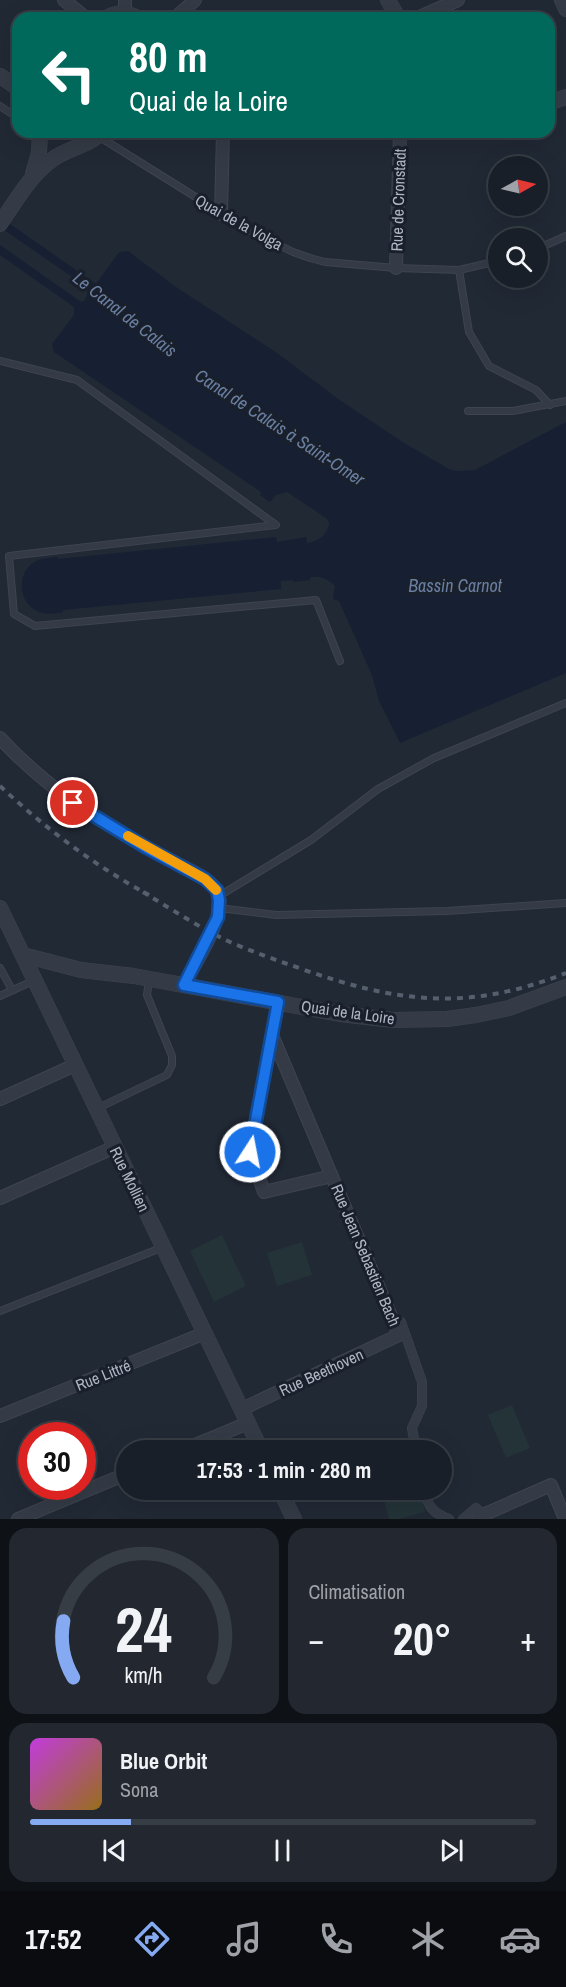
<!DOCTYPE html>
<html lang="fr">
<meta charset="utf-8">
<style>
:root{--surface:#191f28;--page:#222730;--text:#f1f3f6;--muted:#9fa2a8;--line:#373d45;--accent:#86aaf1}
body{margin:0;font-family:"Archivo Narrow",sans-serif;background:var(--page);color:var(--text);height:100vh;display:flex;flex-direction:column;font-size:22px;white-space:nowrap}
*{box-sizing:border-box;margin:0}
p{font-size:20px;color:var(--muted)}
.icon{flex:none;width:33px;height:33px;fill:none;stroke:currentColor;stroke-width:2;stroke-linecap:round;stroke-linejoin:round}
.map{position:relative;height:1519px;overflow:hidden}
.details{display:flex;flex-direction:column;gap:9px;padding:9px;background:#0e1116;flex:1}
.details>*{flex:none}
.top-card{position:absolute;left:12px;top:12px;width:543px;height:126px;border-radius:18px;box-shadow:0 6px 24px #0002,0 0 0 2px var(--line);background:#00695c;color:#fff;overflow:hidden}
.needle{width:39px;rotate:82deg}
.fabs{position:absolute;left:488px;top:156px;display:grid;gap:12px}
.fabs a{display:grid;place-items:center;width:60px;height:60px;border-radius:50%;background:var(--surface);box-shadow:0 6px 24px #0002,0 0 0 2px var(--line);font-size:30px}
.speed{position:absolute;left:18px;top:1422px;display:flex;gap:12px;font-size:30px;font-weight:700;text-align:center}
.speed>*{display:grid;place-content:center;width:78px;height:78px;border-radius:50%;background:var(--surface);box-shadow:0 6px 24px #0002,0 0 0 2px var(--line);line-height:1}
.speed .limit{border:9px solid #d22;background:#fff;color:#111}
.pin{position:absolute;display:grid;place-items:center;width:51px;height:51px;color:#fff;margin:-26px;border:3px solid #fff;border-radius:50%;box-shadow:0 2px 6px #0007}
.me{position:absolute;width:66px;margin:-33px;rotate:11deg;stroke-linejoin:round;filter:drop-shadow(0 0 4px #0008)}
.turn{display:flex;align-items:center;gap:21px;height:126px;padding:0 18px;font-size:27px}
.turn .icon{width:78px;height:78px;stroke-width:2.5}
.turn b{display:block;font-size:42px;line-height:51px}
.big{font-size:45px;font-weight:700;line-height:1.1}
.details .widget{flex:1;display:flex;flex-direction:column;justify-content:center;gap:9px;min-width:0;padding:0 21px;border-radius:18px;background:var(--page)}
.details .dial{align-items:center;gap:0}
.dial svg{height:156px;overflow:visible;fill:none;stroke:var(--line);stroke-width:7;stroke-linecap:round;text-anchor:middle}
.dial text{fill:var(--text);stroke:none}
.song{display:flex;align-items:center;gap:18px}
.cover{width:72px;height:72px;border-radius:9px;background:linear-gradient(135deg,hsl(290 70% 55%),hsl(40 70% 35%))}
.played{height:6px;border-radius:3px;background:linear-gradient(90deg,var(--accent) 20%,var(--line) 20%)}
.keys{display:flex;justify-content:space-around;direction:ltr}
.heat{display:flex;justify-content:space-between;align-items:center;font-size:33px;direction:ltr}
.details .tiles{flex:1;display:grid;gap:9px;grid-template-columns:1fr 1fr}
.widget:last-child{grid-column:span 2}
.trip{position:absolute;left:116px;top:1440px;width:336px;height:60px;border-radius:30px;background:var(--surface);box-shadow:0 6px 24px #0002,0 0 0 2px var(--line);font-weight:700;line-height:60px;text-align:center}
.tab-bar{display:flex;height:96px;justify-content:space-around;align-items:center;background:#0a0c10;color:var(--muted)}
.tab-bar .icon{width:42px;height:42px}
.tab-bar .current{color:var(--accent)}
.tab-bar b{font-size:27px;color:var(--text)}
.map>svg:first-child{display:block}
.green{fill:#233337}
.water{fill:#162032}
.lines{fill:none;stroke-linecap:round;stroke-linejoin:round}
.service-casing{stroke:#3e4450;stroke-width:8}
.pedestrian-casing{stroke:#3e4450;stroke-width:10}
.minor-casing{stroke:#3e4450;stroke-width:14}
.tertiary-casing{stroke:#3e4450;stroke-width:16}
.service{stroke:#343b46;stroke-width:6}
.pedestrian{stroke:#343b46;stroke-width:9}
.minor{stroke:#343b46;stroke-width:12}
.tertiary{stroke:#343b46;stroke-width:15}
.rail{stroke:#565f6d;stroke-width:4;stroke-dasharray:6 6;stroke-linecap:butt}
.route-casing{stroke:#114b97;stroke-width:15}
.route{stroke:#1a73e8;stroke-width:10}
.slow{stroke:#f59e0b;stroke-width:10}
.labels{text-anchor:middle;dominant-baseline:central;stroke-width:6;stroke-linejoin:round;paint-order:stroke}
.street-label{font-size:16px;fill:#afb6c3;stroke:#1a202b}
.water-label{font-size:18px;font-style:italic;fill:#697ea0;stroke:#1a202b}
</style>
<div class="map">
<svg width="566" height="1519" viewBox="0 0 566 1519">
<rect width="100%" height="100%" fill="#212935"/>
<path class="green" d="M222,1235L246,1286L214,1302L190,1251Z
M302,1242L312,1275L277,1286L267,1253Z
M512,1405L530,1448L506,1458L488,1415Z
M395,1490H420L425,1512L398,1519H389L382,1493Z"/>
<path class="water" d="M0,217L96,284L119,252L128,251L176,287L277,353L341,401L404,443L449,469L457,471L475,470L566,422V673L400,743L379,701L372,675L339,601L333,599L335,586C328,579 320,576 311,577L310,580L294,582L292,580L281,581V589L63,610V612C53,614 44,615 35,610C18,600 17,573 34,562C41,558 49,558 57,557L58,559L276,537L277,542L306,537L307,543C318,542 329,534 329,522L326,518L287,492L276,495L270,502L260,495L261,492L54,352L52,344L74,315V307L0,255V245L81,302L84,301L89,292L88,288L0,227Z"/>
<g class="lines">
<defs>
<path id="service" d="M0,106L18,118
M98,136L250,231L293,252L310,258L325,262L396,268L459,270L498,261
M537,249L566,236
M459,270L469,332L489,366L536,390L550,405
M0,361L77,380L276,525L9,556L14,614L35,626L316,600L340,661
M468,411H513L566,401
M219,896L311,840L378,789L434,758L566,703
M219,908L276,915L447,911L566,903
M0,968L12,990
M0,996L35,980
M98,1108L167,1075L172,1065V1056L147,995L149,979
M0,1311L161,1248"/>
<path id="pedestrian" d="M395,1324L401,1322L422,1382V1406L412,1428L416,1450
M424,1490C428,1506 432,1513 449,1519
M463,1519L476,1508L483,1515"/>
<path id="minor" d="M64,0L86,18
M125,13V0
M175,18L195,0
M417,18L458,0
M221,214L223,132
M396,268L400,132
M0,738C52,794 110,828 178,864C191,871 216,880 219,897C224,921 195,963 184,985
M278,1002L250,1152L264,1192L332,1176
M0,1099L75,1065
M0,1198L115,1147
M242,1409L399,1335L272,1035
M0,1416L205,1333
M183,1450L248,1423
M18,1519L126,1474
M479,1519L483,1515L551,1485L565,1519"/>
<path id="tertiary" d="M388,0L398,18
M562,0L566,9
M106,18C117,12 126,12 138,18
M0,76L18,88
M549,103L566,97
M33,174L39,153L40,132
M0,224C16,201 30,175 53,159C68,148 89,146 102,132
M0,908L261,1450
M23,955L81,970L134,976L340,1014L393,1020L447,1019L476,1015L509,1008L566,987
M280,1490L294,1519"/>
</defs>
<use href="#service" class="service-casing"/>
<use href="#pedestrian" class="pedestrian-casing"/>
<use href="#minor" class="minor-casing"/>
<use href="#tertiary" class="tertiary-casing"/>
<use href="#service" class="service"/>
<use href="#pedestrian" class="pedestrian"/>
<use href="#minor" class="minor"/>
<use href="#tertiary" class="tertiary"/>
<path class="rail" d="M0,786C45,828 95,866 149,895
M143,892C171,909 200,928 230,942C253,952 276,960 299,968C397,1003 468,1012 566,973"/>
</g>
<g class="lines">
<defs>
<path id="route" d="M73,803L147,848L205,879L217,890L219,900L218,917L184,985L278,1002L250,1152"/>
</defs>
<use href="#route" class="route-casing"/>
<use href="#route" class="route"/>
<path class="slow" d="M128,836L205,879L216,890"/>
</g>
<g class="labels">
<g class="street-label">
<text transform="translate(398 200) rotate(-88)">Rue de Cronstadt</text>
<text transform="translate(239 222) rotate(29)">Quai de la Volga</text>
<text transform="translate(348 1012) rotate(8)">Quai de la Loire</text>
<text transform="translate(130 1179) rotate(64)">Rue Mollien</text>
<text transform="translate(366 1255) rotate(67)">Rue Jean Sebastien Bach</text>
<text transform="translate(321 1372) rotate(-25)">Rue Beethoven</text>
<text transform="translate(103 1375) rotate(-22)">Rue Littré</text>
</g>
<g class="water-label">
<text transform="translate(125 314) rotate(38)">Le Canal de Calais</text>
<text transform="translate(280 427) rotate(33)">Canal de Calais à Saint-Omer</text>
<text x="455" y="585">Bassin Carnot</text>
</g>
</g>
</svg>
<div class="fabs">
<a><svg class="needle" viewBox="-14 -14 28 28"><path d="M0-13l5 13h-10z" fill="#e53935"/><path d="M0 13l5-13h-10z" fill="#9fa2a8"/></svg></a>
<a><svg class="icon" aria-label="search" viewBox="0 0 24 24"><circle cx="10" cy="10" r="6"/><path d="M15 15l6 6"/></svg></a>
</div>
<div class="speed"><div class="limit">30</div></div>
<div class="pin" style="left:73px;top:803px;background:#d93025"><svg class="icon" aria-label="arrive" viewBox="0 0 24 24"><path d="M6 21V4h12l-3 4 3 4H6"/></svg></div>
<svg class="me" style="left:250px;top:1152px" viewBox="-20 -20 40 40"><circle r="17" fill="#1a73e8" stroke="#fff" stroke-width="3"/><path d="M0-11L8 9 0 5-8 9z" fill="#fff"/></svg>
<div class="trip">17:53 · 1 min · 280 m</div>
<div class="top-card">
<div class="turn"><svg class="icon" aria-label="left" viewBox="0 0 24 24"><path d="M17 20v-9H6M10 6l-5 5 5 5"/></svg><div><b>80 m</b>Quai de la Loire</div></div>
</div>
</div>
<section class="details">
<div class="tiles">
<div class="widget dial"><svg viewBox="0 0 100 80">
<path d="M14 69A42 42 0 1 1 86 69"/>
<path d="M14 69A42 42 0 0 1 9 40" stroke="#86aaf1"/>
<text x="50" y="56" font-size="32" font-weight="700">24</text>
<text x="50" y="72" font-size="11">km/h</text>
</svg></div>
<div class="widget"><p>Climatisation</p>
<div class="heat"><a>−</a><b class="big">20°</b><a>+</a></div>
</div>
<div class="widget">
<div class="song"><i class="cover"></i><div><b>Blue Orbit</b><p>Sona</p></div></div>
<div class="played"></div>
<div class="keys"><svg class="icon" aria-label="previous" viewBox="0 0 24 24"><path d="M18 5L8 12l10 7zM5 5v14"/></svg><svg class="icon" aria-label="pause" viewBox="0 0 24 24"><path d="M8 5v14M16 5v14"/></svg><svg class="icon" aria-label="next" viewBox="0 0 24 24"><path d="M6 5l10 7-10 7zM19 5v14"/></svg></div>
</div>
</div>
</section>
<nav class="tab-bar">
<b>17:52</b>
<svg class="icon current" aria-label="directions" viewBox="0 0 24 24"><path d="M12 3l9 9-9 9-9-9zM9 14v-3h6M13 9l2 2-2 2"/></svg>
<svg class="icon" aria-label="music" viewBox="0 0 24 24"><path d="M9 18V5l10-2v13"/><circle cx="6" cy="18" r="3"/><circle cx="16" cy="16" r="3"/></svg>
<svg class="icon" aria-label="phone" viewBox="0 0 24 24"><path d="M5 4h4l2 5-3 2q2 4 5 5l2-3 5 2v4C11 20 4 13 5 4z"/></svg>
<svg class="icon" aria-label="climate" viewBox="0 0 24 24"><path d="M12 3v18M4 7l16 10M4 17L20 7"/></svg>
<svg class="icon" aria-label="car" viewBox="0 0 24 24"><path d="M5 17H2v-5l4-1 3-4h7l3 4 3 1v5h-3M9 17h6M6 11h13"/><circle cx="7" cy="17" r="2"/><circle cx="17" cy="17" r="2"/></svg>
</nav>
